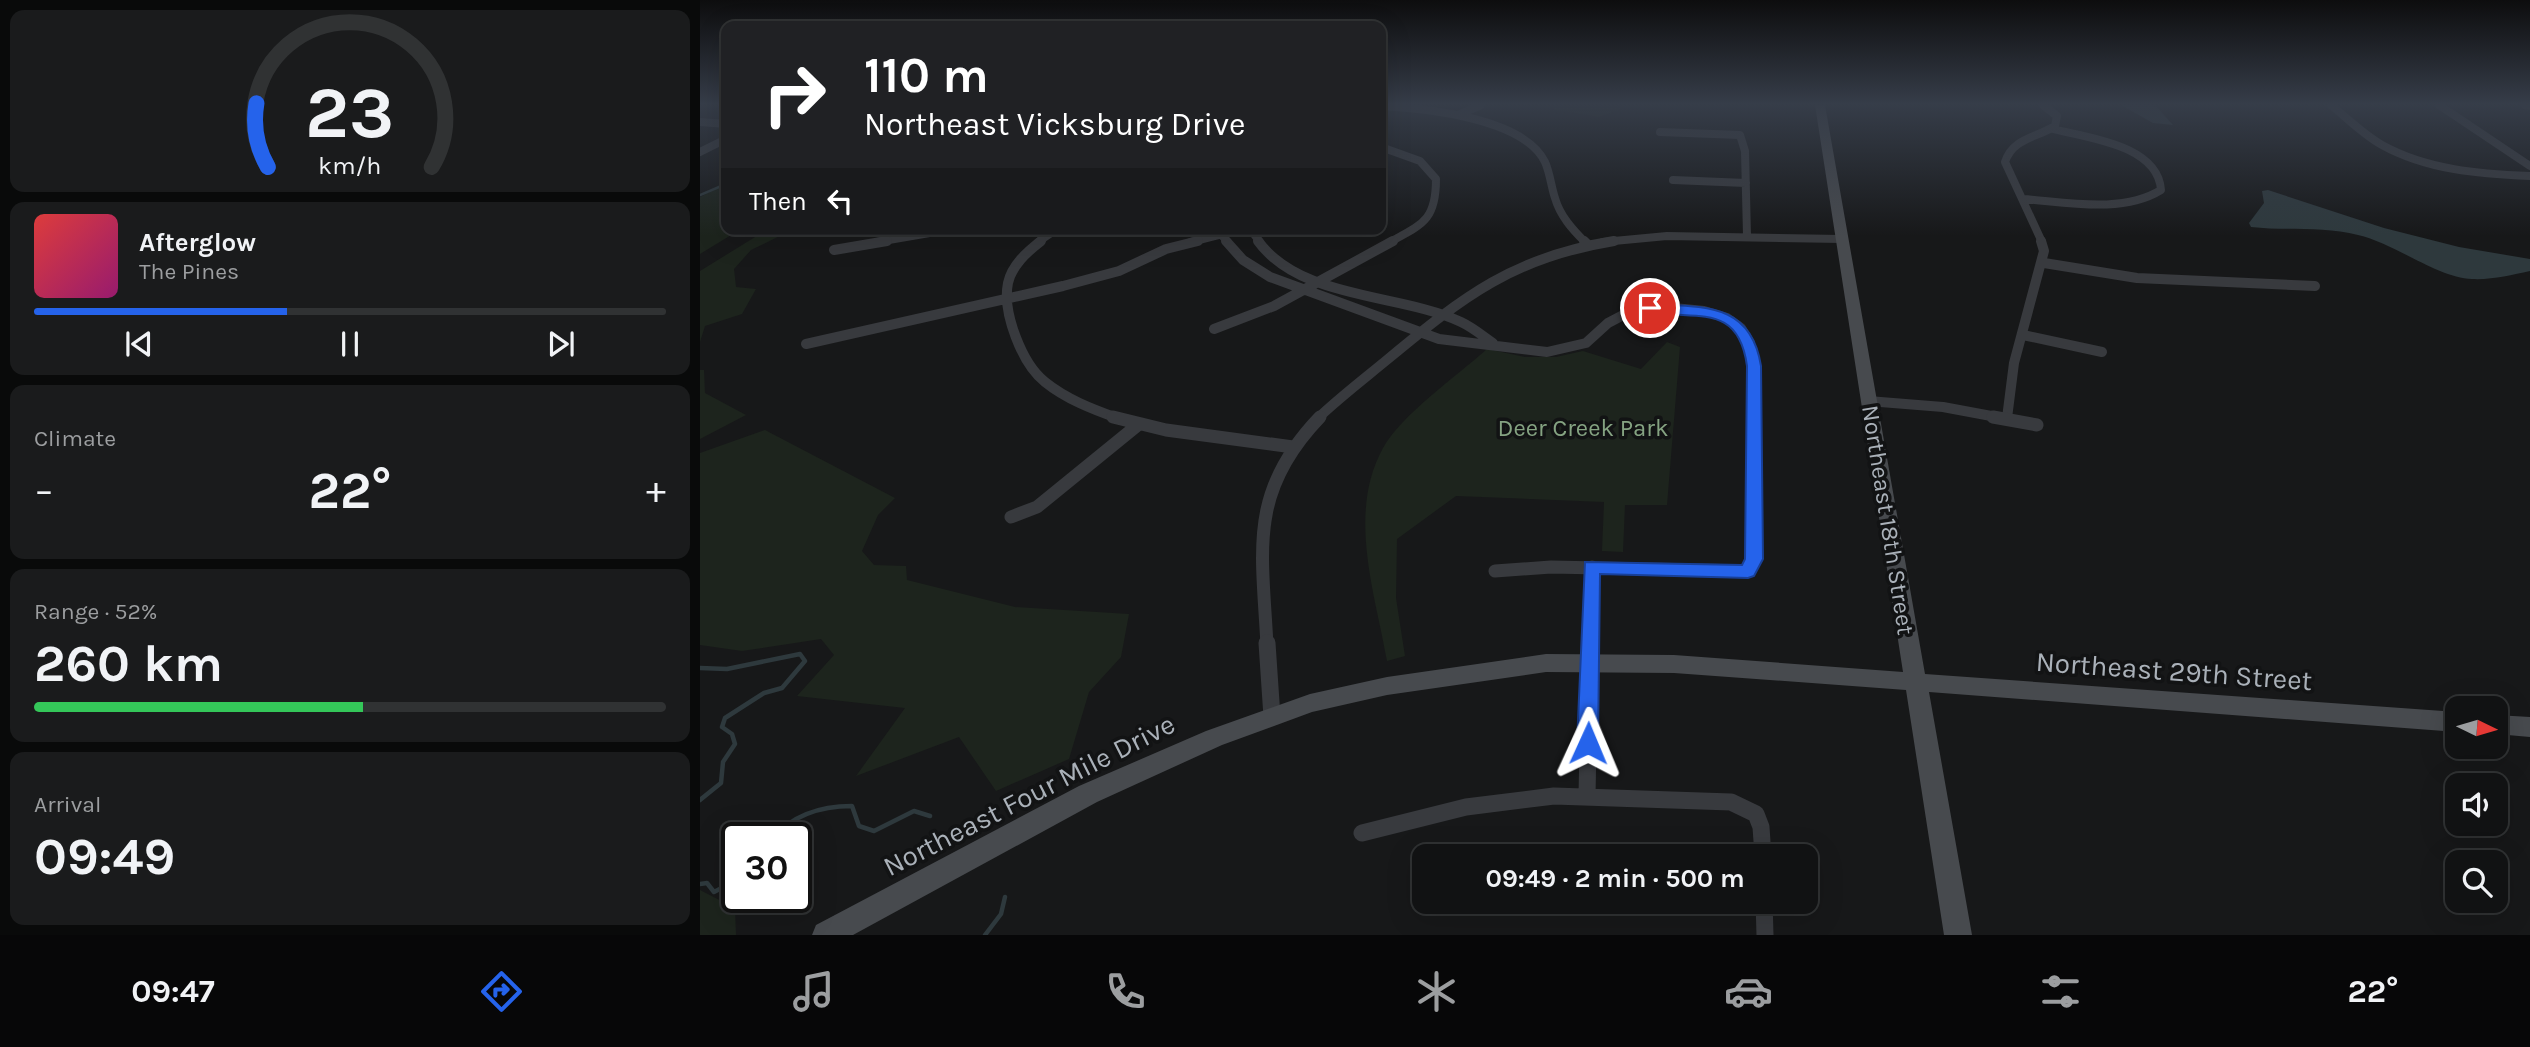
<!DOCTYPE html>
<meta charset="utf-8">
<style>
:root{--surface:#111213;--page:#1a1b1c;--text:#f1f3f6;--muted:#9c9ea0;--line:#303233;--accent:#2563eb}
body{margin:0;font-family:Karla,sans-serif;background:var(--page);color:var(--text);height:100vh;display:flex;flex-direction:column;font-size:26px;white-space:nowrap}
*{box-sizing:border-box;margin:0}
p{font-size:23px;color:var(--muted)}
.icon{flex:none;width:38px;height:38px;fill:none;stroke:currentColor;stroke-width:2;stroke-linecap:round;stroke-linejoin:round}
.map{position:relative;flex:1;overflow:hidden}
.drawer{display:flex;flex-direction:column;gap:10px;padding:10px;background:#090a0a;width:700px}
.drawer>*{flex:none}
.guide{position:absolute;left:21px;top:21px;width:665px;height:214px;border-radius:14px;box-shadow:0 7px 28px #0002,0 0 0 2px var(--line);background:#202124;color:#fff;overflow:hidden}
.needle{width:46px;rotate:95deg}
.controls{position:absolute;left:1745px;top:696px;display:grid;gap:14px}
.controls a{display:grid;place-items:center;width:63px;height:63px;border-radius:14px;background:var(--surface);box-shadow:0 7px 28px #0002,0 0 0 2px var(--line);font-size:35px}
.speed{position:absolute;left:21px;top:822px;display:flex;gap:14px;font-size:35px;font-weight:700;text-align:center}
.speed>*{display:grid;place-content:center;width:91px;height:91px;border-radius:50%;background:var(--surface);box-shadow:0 7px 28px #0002,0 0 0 2px var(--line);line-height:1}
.speed .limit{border:4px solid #111;border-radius:10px;background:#fff;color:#111}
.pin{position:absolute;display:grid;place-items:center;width:60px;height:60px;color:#fff;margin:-30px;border:4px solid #fff;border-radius:50%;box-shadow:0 2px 7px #0007}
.me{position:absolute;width:77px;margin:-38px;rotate:1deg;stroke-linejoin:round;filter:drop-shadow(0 0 5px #0008)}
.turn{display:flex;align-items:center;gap:24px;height:147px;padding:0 28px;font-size:32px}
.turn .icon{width:91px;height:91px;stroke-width:2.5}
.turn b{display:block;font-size:49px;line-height:60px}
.then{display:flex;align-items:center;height:66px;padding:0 28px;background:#0003;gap:14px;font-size:26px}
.big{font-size:52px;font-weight:700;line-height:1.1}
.drawer .widget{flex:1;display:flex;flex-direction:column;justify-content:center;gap:10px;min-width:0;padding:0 24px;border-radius:14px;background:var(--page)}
.drawer .dial{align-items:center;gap:0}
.dial svg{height:182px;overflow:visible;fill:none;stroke:var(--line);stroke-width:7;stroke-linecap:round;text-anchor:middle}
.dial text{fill:var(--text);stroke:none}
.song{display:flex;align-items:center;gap:21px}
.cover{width:84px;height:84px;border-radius:10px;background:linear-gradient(135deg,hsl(0 70% 55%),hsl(320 70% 35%))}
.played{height:7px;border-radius:4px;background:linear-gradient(90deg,var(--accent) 40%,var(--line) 40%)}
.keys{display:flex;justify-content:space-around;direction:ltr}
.heat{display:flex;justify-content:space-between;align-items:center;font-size:38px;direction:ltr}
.charge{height:10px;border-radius:5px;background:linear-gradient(90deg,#34c759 52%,var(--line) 0)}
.trip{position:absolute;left:712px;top:844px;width:406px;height:70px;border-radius:14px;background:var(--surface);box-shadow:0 7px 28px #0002,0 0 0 2px var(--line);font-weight:700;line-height:70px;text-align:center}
.tabs{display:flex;height:112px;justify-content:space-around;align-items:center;background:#070708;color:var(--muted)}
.tabs .icon{width:49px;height:49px}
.tabs .on{color:var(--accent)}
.tabs b{font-size:32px;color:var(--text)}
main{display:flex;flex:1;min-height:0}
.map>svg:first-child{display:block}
.green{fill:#1d241d}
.water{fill:#2e393d}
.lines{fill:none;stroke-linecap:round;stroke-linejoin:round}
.stream-far1{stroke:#2e393d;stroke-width:2.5}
.stream{stroke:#2e393d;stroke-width:4.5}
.street-far3{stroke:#383a3e;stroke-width:8}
.street-far2{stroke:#383a3e;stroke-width:10}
.street-far1{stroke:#383a3e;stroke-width:13}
.street{stroke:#383a3e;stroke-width:17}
.secondary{fill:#474a4e;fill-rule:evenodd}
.route{fill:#2563eb;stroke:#184099;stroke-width:2}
.labels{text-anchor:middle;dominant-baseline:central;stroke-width:7;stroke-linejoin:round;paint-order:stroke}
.park-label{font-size:24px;fill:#85a382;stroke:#121314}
.street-label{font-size:24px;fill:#aab1b9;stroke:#121314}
.near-street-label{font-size:28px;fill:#aab1b9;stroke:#121314}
</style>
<main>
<section class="drawer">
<div class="widget dial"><svg viewBox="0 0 100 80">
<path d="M14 69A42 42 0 1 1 86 69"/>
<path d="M14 69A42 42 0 0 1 9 41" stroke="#2563eb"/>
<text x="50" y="56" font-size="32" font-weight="700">23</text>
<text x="50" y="72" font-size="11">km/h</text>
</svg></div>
<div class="widget">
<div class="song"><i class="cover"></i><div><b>Afterglow</b><p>The Pines</p></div></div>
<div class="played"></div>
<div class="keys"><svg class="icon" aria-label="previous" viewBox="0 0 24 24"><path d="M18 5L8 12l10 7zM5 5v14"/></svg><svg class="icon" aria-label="pause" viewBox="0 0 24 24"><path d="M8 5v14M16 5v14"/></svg><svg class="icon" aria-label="next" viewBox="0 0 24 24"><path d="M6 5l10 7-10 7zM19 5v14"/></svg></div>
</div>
<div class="widget"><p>Climate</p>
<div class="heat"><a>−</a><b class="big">22°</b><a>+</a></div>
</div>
<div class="widget"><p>Range · 52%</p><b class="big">260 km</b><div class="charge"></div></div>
<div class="widget"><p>Arrival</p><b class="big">09:49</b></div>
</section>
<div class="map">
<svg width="1830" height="935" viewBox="0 0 1830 935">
<rect width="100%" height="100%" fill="#171819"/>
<path class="green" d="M857,105H930L899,117L852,109Z
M26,184V229H41L0,254V197Z
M68,229H94L51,250L34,269L36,287L56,289L42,314L5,326L0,342V271Z
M967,342L980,347L967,505H925L923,552L902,551L904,502L756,496L697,539L696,598L705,656L687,661C675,593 647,513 683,448C700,416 758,375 787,349L825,357H856L883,351L941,369Z
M0,370H4L5,393L46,415L0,439Z
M65,430L195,498L178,515L162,551L174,565L206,566L207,580L315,607L429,614L421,657L389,692L369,759L296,791L259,737L156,776L205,708L97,696L134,655L121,639L42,651L0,645V453Z
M0,890L35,908L36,935H0Z"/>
<path class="water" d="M1421,105H1455L1473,125L1453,123Z
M1568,190L1684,228L1759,247L1830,259V271C1811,275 1792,280 1772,279C1738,278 1694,243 1658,235C1623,226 1586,231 1551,227L1549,223L1564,203L1562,191Z"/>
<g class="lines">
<path class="stream-far1" d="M0,195L26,184"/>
<path class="stream" d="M0,668L27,669L100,654L105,661L82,688L64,693L25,718L22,727L32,734L35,744L23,762L21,783L0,800
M73,838C93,815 122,806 152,806L159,826L174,831L214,811L230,816
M0,884L7,883L14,892L37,880
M285,935L301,914L305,897"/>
<path class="street-far3" d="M1631,105C1648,119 1664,135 1682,145C1727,170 1780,174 1830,176
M1739,105L1830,166
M1825,105L1830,106
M681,106C724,108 824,118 845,162C850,173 851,186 855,198C860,216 873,230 885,242
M758,115L781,105
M0,122L26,124
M960,132L1040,135L1045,151L1047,236
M681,147L720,161L736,179C736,220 723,224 690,242
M0,152L26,139
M973,180L1046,183
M1323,199C1366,202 1422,214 1461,190C1458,145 1388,138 1353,129
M516,229L528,242
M550,229L560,242
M177,242L253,229
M338,242L357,229
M491,242L542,229
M903,242L967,236L1142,239
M1342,242L1305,162C1313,138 1336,138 1355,126L1357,116L1343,105"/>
<path class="street-far2" d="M341,241C327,252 312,265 308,283C302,312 322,364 345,382C366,399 392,409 417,418
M526,241L543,260L570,277L739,339L847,352L886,343L908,323L929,312L974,308L1004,311L1027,318L1041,328L1050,343L1054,366V418
M558,241C601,300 699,293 761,322C772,327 783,336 793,343
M884,241L887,244
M134,250L187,241
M1344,263L1437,278L1615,286
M514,329L574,306L693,241
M1323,335L1402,352
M106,344L363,286L419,271L466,249L498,241
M1168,401L1243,407L1302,418
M618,418C640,397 665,378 688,359C764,296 814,257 914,241
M1307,418L1314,363L1344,251L1341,241"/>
<path class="street-far1" d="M413,417L466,430L593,447
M1293,417L1337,425
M311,517L337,507L439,424
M795,571L851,567L1048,571L1054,559V417
M567,645C562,549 548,492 620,417
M890,645L892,567"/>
<path class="street" d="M567,643L572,717
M887,796L890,643
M662,833L766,807L854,796L1031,802L1056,814L1061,827L1063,856
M1064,901L1065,935"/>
<path class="secondary" d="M1115,105H1125L1225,674L1757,712V732L1229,692L1272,935H1244L1206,690L974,673L846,672L687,695L612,712L522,745L397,802L153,935H112L116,925L379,786L506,731L610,694L687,677L846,654L974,655L1203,672Z
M1796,715L1830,717V737L1796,734Z"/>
</g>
<linearGradient id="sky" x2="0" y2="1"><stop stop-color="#0d0d0e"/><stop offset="0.44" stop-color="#363d49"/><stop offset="1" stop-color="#363d49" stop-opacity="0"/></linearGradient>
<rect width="1830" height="236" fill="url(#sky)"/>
<path class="route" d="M950,304C1003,307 1051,302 1061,366L1063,559L1054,576L1048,578L900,574L898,743L895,750L888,752L880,750L877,743L885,562L1042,565L1045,559L1047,366C1038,300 993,322 946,311V306Z"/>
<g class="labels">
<g class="park-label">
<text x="883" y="428">Deer Creek Park</text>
</g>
<g class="street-label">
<text transform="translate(1188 520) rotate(81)">Northeast 18th Street</text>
</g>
<g class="near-street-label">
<text transform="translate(1474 671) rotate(4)">Northeast 29th Street</text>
<text transform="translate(329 795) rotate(-27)">Northeast Four Mile Drive</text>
</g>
</g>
</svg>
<div class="controls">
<a><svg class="needle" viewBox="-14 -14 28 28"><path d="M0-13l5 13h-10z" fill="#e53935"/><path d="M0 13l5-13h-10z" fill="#9c9ea0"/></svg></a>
<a><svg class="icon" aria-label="sound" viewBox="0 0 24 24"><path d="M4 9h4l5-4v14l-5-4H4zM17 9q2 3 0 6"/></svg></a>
<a><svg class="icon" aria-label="search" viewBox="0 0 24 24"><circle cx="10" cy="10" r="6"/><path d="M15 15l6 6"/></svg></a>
</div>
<div class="speed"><div class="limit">30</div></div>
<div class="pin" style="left:950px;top:308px;background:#d93025"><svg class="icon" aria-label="arrive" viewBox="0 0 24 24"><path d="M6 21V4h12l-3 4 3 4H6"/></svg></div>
<svg class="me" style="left:888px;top:743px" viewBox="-20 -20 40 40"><path d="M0-17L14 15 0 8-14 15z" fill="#2563eb" stroke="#fff" stroke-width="4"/></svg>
<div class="trip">09:49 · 2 min · 500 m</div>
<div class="guide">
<div class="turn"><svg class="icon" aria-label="right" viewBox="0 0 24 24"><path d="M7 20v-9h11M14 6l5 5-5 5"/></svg><div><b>110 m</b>Northeast Vicksburg Drive</div></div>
<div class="then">Then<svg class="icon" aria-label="left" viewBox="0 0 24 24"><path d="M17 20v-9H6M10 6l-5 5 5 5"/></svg></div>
</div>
</div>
</main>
<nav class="tabs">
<b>09:47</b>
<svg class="icon on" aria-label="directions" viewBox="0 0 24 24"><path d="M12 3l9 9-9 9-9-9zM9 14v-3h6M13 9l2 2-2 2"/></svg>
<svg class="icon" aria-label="music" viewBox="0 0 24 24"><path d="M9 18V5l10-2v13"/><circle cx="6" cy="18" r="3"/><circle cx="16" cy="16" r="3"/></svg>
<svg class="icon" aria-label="phone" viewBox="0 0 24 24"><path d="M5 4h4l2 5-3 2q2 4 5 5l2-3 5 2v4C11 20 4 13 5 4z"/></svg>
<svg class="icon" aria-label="climate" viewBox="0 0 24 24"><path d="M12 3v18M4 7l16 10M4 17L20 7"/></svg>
<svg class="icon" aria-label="car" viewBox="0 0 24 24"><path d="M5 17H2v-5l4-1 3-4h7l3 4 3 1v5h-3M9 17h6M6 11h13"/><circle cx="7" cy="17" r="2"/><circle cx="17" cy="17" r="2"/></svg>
<svg class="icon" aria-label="filters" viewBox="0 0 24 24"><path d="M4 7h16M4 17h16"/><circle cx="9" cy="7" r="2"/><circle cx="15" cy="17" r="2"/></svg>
<b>22°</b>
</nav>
